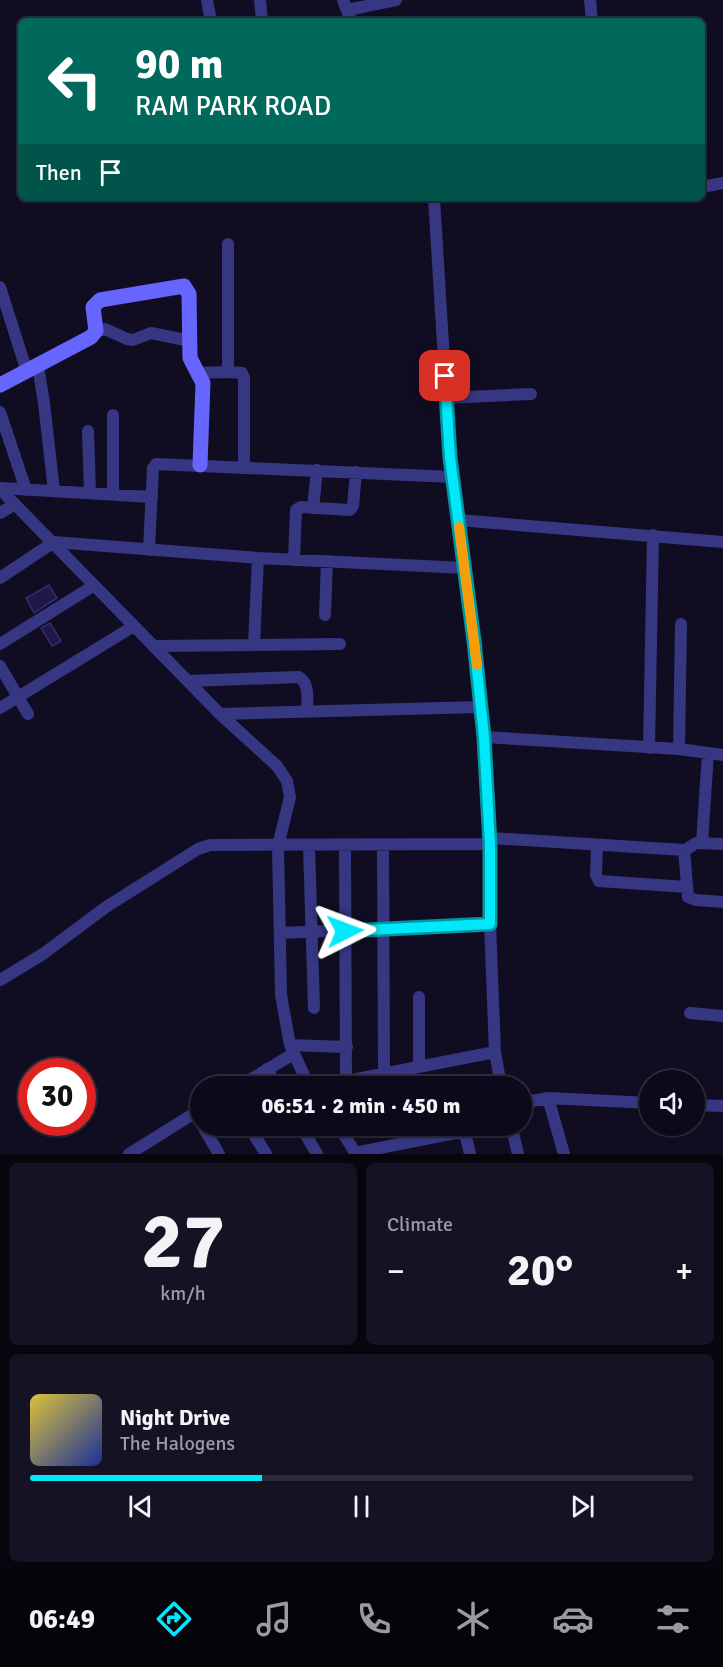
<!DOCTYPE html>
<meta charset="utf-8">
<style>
:root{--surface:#0c0a1a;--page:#151323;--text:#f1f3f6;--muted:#9a9aa2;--line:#2c2b39;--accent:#00e8fa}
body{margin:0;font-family:Signika,sans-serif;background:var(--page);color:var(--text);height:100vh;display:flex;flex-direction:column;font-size:22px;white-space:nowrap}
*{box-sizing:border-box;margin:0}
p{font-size:20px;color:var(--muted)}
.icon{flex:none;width:33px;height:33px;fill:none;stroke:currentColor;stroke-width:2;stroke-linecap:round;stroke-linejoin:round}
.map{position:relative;height:1154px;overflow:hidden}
.side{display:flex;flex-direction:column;gap:9px;padding:9px;background:#07060e;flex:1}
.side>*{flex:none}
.top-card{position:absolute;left:18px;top:18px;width:687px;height:183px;border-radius:9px;box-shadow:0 2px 4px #0004,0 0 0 2px var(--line);background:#00695c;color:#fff;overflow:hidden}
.tools{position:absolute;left:639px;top:1070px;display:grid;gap:12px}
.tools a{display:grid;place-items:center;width:66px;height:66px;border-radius:50%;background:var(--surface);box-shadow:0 2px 4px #0004,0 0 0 2px var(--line);font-size:30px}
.speed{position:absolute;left:18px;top:1058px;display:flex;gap:12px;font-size:30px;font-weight:700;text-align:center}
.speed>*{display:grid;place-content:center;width:78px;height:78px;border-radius:50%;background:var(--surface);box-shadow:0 2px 4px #0004,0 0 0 2px var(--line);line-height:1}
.speed .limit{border:9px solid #d22;background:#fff;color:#111}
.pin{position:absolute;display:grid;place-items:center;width:51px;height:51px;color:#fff;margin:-26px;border-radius:12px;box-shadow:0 3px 9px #0006}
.me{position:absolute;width:66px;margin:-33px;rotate:87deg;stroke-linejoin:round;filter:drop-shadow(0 0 4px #0008)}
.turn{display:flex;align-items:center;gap:21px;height:126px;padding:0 18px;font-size:27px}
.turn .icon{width:78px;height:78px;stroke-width:2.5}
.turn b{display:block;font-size:42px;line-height:51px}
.then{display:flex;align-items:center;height:57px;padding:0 18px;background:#0003;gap:12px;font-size:22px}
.big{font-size:45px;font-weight:700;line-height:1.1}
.side .tile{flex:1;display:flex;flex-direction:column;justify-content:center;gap:9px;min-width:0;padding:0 21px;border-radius:9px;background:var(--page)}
.side .dial{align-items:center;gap:0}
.dial b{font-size:78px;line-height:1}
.song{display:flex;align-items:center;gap:18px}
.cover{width:72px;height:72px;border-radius:9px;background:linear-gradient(135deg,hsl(50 70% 55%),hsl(230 70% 35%))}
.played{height:6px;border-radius:3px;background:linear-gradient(90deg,var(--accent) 35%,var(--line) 35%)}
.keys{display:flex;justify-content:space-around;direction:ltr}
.heat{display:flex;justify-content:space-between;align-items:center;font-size:33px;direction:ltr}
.side .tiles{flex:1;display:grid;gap:9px;grid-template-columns:1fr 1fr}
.tile:last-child{grid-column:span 2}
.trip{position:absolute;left:190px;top:1076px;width:342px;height:60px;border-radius:30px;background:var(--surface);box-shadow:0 2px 4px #0004,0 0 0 2px var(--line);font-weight:700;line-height:60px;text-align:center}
.tabs{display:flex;height:96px;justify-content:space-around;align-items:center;background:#05040a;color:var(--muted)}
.tabs .icon{width:42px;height:42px}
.tabs .selected{color:var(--accent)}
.tabs b{font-size:27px;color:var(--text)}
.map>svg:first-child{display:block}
.building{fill:#201844;stroke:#362a71;stroke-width:1.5}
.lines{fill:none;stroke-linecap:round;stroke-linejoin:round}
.street{stroke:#373683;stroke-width:12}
.secondary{stroke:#66f;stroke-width:15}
.route-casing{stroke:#0097a2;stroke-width:15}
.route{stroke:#00e8fa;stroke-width:10}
.slow{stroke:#f59e0b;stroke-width:10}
</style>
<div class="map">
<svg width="723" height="1154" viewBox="0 0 723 1154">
<rect width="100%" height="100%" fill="#100d23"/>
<path class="building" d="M49,585L57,598L34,613L26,598Z
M50,623L61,641L52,646L41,628Z"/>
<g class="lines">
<path class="street" d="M207,0L211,21
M260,0L262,21
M343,0L351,21
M590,0L592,21
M347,10L396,0
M702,187L723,183
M434,198L450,458L474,641L484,737L490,844V924L495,1052L501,1086
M0,287L27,372
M96,331L105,329L127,339L133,340L151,333L190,341
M38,366L44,403L54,491
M228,372L242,373L244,378V466
M198,373L228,372V244
M446,398L531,394
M0,412L26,490
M113,415V495
M88,431L90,493
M0,488L152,497
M0,489L220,714L277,766L287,781L290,797L278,846L281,995L290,1045L309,1086
M313,508L317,470
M0,513L15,504
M458,520L723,542
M149,550L153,468L156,464L453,477
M294,560L296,510L301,507L350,510L353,506L356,472
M0,578L54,542L258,558L465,568
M325,615L327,561
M0,644L93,586
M254,645L258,558
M153,646L340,644
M0,666L28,714
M188,681L299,677C310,684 307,700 307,712
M0,708L134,626
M220,714L480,707
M484,737L679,749L723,755
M649,748L653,535
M679,749L681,624
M490,838L684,850L688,897L696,900L723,902
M702,843L708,753
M345,845L346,1081
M383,845L384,1073
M597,845L596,875L599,881L687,887
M309,846L314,1008
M684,851L696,843L723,844
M280,933L490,924
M0,980L43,954L106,907L198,849L210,845L490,844
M419,997V1067
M690,1013L723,1016
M290,1045L347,1047
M267,1069L277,1086
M240,1086L293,1054
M321,1086L495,1052
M548,1098L564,1154
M522,1103L548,1098L650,1103
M694,1105L723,1106
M202,1125L219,1154
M248,1125L266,1154
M300,1125L317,1154
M338,1125L356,1154
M463,1125L470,1154
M511,1125L518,1154
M355,1153L465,1131
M129,1154L201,1109"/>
<path class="secondary" d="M0,385L91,337L96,331L93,307L100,300L184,286L189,294L190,358L203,383L200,465"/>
</g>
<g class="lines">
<defs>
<path id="route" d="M345,931L490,924V844L484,737L474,641L450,458L445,376"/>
</defs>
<use href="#route" class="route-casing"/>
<use href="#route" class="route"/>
<path class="slow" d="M459,527L477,665"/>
</g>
</svg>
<div class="tools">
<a><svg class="icon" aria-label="sound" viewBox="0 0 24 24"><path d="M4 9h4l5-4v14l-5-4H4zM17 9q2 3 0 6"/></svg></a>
</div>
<div class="speed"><div class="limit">30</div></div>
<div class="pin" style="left:445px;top:376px;background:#d93025"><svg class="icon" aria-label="arrive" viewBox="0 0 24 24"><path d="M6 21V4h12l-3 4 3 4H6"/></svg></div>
<svg class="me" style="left:345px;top:931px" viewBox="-20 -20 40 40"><path d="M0-17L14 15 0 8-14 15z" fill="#00e8fa" stroke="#fff" stroke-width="4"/></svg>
<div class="trip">06:51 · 2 min · 450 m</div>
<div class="top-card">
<div class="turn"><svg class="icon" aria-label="left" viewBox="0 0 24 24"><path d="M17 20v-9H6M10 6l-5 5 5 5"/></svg><div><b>90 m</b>RAM PARK ROAD</div></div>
<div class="then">Then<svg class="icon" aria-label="arrive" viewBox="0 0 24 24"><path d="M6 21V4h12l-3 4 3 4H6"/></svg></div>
</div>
</div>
<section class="side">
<div class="tiles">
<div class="tile dial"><b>27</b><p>km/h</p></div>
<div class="tile"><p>Climate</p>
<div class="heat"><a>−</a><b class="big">20°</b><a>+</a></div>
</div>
<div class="tile">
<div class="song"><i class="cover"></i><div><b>Night Drive</b><p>The Halogens</p></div></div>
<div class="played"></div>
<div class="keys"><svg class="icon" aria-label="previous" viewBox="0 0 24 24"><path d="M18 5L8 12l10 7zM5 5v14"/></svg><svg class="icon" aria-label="pause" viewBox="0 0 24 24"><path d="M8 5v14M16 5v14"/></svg><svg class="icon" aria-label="next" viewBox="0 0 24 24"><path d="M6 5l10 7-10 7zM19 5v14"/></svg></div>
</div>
</div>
</section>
<nav class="tabs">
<b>06:49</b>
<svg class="icon selected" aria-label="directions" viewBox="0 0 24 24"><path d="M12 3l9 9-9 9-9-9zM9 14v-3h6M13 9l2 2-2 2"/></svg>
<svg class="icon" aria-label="music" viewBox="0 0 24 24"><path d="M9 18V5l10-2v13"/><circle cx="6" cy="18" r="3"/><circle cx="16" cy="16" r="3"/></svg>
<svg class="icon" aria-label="phone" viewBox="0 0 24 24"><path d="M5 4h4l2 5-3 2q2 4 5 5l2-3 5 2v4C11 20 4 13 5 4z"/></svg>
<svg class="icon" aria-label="climate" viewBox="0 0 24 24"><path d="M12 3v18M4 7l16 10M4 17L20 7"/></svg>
<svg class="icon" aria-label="car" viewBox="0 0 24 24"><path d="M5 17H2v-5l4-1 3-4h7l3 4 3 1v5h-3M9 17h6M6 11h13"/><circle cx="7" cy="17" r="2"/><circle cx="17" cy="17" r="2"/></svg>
<svg class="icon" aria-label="filters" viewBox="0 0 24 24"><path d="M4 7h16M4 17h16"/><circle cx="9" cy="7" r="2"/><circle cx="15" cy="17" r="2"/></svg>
</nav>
